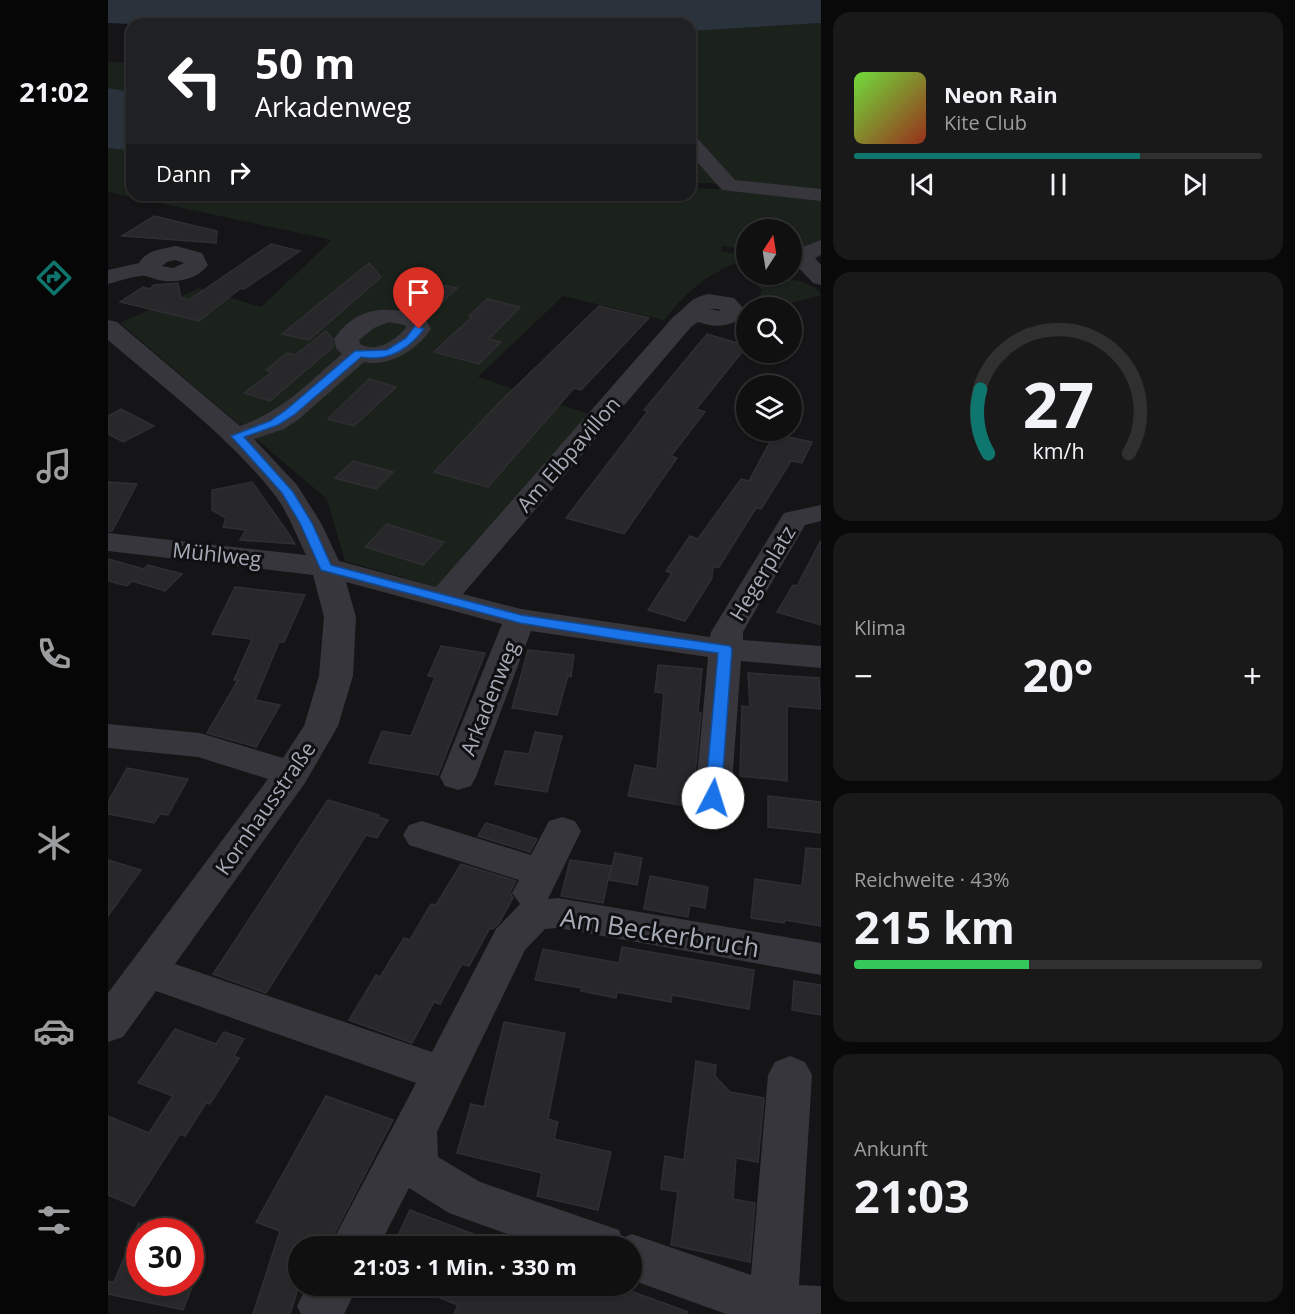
<!DOCTYPE html>
<html lang="de">
<meta charset="utf-8">
<style>
:root{--surface:#101011;--page:#19191a;--text:#f1f3f6;--muted:#9c9d9f;--line:#303031;--accent:#0f766e}
body{margin:0;font-family:"Open Sans",sans-serif;background:var(--page);color:var(--text);height:100vh;display:flex;flex-direction:column;font-size:22px;white-space:nowrap}
*{box-sizing:border-box;margin:0}
p{font-size:20px;color:var(--muted)}
.icon{flex:none;width:33px;height:33px;fill:none;stroke:currentColor;stroke-width:2;stroke-linecap:round;stroke-linejoin:round}
.map{position:relative;flex:1;overflow:hidden}
.details{display:flex;flex-direction:column;gap:12px;padding:12px;background:#090909;width:474px}
.details>*{flex:none}
.guide{position:absolute;left:18px;top:18px;width:570px;height:183px;border-radius:18px;box-shadow:0 2px 4px #0004,0 0 0 2px var(--line);background:#202124;color:#fff;overflow:hidden}
.needle{width:39px;rotate:12deg}
.fabs{position:absolute;left:628px;top:219px;display:grid;gap:12px}
.fabs a{display:grid;place-items:center;width:66px;height:66px;border-radius:50%;background:var(--surface);box-shadow:0 2px 4px #0004,0 0 0 2px var(--line);font-size:30px}
.speed{position:absolute;left:18px;top:1218px;display:flex;gap:12px;font-size:30px;font-weight:700;text-align:center}
.speed>*{display:grid;place-content:center;width:78px;height:78px;border-radius:50%;background:var(--surface);box-shadow:0 2px 4px #0004,0 0 0 2px var(--line);line-height:1}
.speed .limit{border:9px solid #d22;background:#fff;color:#111}
.pin{position:absolute;display:grid;place-items:center;width:51px;height:51px;color:#fff;margin:-62px -26px;border-radius:50% 50% 50% 0;rotate:-45deg;box-shadow:0 0 6px #0007}
.pin .icon{rotate:45deg}
.me{position:absolute;width:66px;margin:-33px;rotate:5deg;stroke-linejoin:round;filter:drop-shadow(0 0 4px #0008)}
.turn{display:flex;align-items:center;gap:21px;height:126px;padding:0 30px;font-size:27px}
.turn .icon{width:78px;height:78px;stroke-width:2.5}
.turn b{display:block;font-size:42px;line-height:51px}
.then{display:flex;align-items:center;height:57px;padding:0 30px;background:#0003;gap:12px;font-size:22px}
.big{font-size:45px;font-weight:700;line-height:1.1}
.details .widget{flex:1;display:flex;flex-direction:column;justify-content:center;gap:9px;min-width:0;padding:0 21px;border-radius:18px;background:var(--page)}
.details .dial{align-items:center;gap:0}
.dial svg{height:156px;overflow:visible;fill:none;stroke:var(--line);stroke-width:7;stroke-linecap:round;text-anchor:middle}
.dial text{fill:var(--text);stroke:none}
.song{display:flex;align-items:center;gap:18px}
.cover{width:72px;height:72px;border-radius:9px;background:linear-gradient(135deg,hsl(100 70% 55%),hsl(10 70% 35%))}
.played{height:6px;border-radius:3px;background:linear-gradient(90deg,var(--accent) 70%,var(--line) 70%)}
.keys{display:flex;justify-content:space-around;direction:ltr}
.heat{display:flex;justify-content:space-between;align-items:center;font-size:33px;direction:ltr}
.charge{height:9px;border-radius:4px;background:linear-gradient(90deg,#34c759 43%,var(--line) 0)}
.trip{position:absolute;left:180px;top:1236px;width:354px;height:60px;border-radius:30px;background:var(--surface);box-shadow:0 2px 4px #0004,0 0 0 2px var(--line);font-weight:700;line-height:60px;text-align:center}
main{display:flex;flex:1;min-height:0}
.dock{display:flex;flex-direction:column;width:108px;justify-content:space-around;align-items:center;background:#060607;color:var(--muted)}
.dock .icon{width:42px;height:42px}
.dock .current{color:var(--accent)}
.dock b{font-size:27px;color:var(--text)}
.map>svg:first-child{display:block}
.green{fill:#1b221c}
.water{fill:#2a333b}
.building{fill:#28282b;stroke:#2f2f33;stroke-width:1.5}
.lines{fill:none;stroke-linecap:round;stroke-linejoin:round}
.minor{fill:#36363c;fill-rule:evenodd}
.route{fill:#1a73e8;stroke:#114b97;stroke-width:1.5}
.labels{text-anchor:middle;dominant-baseline:central;stroke-width:6;stroke-linejoin:round;paint-order:stroke}
.street-label{font-size:21px;fill:#a6abb7;stroke:#101012}
.near-street-label{font-size:26px;fill:#a6abb7;stroke:#101012}
</style>
<main>
<nav class="dock">
<b>21:02</b>
<svg class="icon current" aria-label="directions" viewBox="0 0 24 24"><path d="M12 3l9 9-9 9-9-9zM9 14v-3h6M13 9l2 2-2 2"/></svg>
<svg class="icon" aria-label="music" viewBox="0 0 24 24"><path d="M9 18V5l10-2v13"/><circle cx="6" cy="18" r="3"/><circle cx="16" cy="16" r="3"/></svg>
<svg class="icon" aria-label="phone" viewBox="0 0 24 24"><path d="M5 4h4l2 5-3 2q2 4 5 5l2-3 5 2v4C11 20 4 13 5 4z"/></svg>
<svg class="icon" aria-label="climate" viewBox="0 0 24 24"><path d="M12 3v18M4 7l16 10M4 17L20 7"/></svg>
<svg class="icon" aria-label="car" viewBox="0 0 24 24"><path d="M5 17H2v-5l4-1 3-4h7l3 4 3 1v5h-3M9 17h6M6 11h13"/><circle cx="7" cy="17" r="2"/><circle cx="17" cy="17" r="2"/></svg>
<svg class="icon" aria-label="filters" viewBox="0 0 24 24"><path d="M4 7h16M4 17h16"/><circle cx="9" cy="7" r="2"/><circle cx="15" cy="17" r="2"/></svg>
</nav>
<div class="map">
<svg width="713" height="1314" viewBox="0 0 713 1314">
<rect width="100%" height="100%" fill="#151517"/>
<path class="green" d="M713,23V241L695,248L684,249V230H639V249L614,246L613,251L628,254L639,259C600,273 582,288 556,320L455,296L370,377L496,419L350,593L237,561L219,499L12,323L91,288L153,307L224,240L0,192V148L24,151V195H582V188L627,190L603,183H582V31Z
M0,62L24,63V92L0,88Z
M672,277C686,280 705,282 713,295L675,305L648,301L654,291L650,286L655,282Z"/>
<path class="water" d="M0,0H713V23L582,31V24H24L0,23Z
M0,88L24,92V151L0,148Z"/>
<path class="building" d="M46,216L109,231L108,243L14,236Z
M163,244L192,251L136,289L133,288L91,321L12,302L35,287L42,289L46,285L70,283L73,298L81,300Z
M261,263L273,277L201,340L174,334Z
M318,282L349,288L331,305L301,298Z
M379,299L412,307L381,339L393,342L371,364L326,352L364,317L361,316Z
M491,306L541,318L473,390L466,388L380,487L326,472L391,403Z
M218,331L224,338L225,347L162,401L136,393L164,372L158,370L179,353L187,355Z
M599,334L639,346L588,409L597,412L563,456L569,458L516,534L458,518L540,411L536,410Z
M261,379L288,387L246,426L220,419Z
M13,409L46,426L15,442L0,434V416Z
M666,434L704,442L694,463L683,461L653,509L648,508L611,567H605L604,578L577,621L540,610L564,573L558,571L582,536L590,539L633,479L641,481Z
M245,461L285,472L268,489L227,478Z
M0,482L29,484L4,531H0Z
M144,482L178,530L187,544L132,540L138,530L115,527L118,518L104,510V490Z
M279,524L336,542L315,565L257,547Z
M713,540V625L669,612L685,585L689,586Z
M0,559L36,569L40,565L74,574L57,591L24,581L19,586L0,581Z
M127,587L197,595L176,642H171L147,700L172,705L148,747L99,733L130,680H126L144,639L104,634Z
M333,646L377,653L330,775L261,763L274,731L303,736L327,677L320,676Z
M420,650L466,655L463,677L460,676L449,715L404,708Z
M550,665L594,669L590,712L593,713L584,807L520,796L527,765L549,769L556,693L547,692Z
M640,673L711,678L713,709L679,706V781L632,776L634,706L642,707Z
M427,732L454,736L439,792L387,784L397,751L421,754Z
M19,768L80,779L60,815L52,814L46,823L0,814V802Z
M660,796L713,802V833L660,827Z
M220,800L271,815L270,817L280,820L269,838L258,835L158,993L105,974Z
M378,823L385,825L429,839L422,852L370,836Z
M698,848L713,849V926L677,920L676,923L643,918L647,879L694,886Z
M507,853L534,858L529,885L501,880Z
M0,860L33,870L0,916Z
M462,860L503,866L495,903L453,896Z
M353,864L408,881L402,892L405,898L391,923L385,929L382,928L361,966L354,964L332,1004L326,1002L304,1043L241,1020L268,975L272,977L296,938L302,940L323,904L328,905Z
M542,876L600,887L597,908L582,905L580,917L536,909Z
M514,947L646,970L641,1009L564,995L563,1002L509,992L508,998L473,991L474,988L427,980L435,949L511,963Z
M686,981L713,985V1015L684,1010Z
M396,1022L457,1033L440,1119L450,1122L446,1139L503,1152L490,1210L429,1196L434,1173L349,1153L363,1104L376,1107Z
M67,1029L108,1044L116,1032L136,1039L126,1056L131,1058L102,1104L98,1103L77,1136L72,1134L26,1206L0,1195V1116L41,1133L65,1096L30,1083Z
M588,1061L608,1065L607,1076L622,1092L656,1098L650,1162L628,1158L625,1199L647,1203L642,1262L563,1245L570,1192L553,1189L557,1156L576,1160Z
M218,1096L285,1120L220,1246H190L191,1286L182,1314H145L172,1231L148,1222Z
M302,1210L394,1245L395,1242L406,1246H285Z
M31,1222L32,1282H86L75,1310L0,1294V1282H6Z
M301,1286H509L580,1312L579,1314H346L350,1305Z"/>
<g class="lines">
<path class="minor" d="M582,136L589,138L627,180L713,189V201L614,190L582,154Z
M713,240V255L707,258L713,265V285L705,283L684,261V251Z
M68,246L94,253L100,265C90,279 68,284 51,280C45,279 39,275 33,276C22,277 11,281 0,284V270L31,263C38,250 54,249 68,246ZM67,260L76,263L65,268L54,266L59,262Z
M600,294L626,298L638,311C627,328 608,328 590,322L583,327L355,594L413,609L602,637L603,632L676,513L713,505V521L697,525L635,632V640L713,646V668L633,661L623,798L618,807L605,811L592,807L587,798L600,657L423,631L368,777L363,786L350,790L337,786L332,777L394,624L238,582L248,617L245,676L230,726L197,783L67,964L324,1052L388,929L412,904L404,893L411,880L301,845L295,835L301,825L314,821L423,855L441,821L454,817L467,821L473,831L440,899L450,898L713,943V975L450,928L437,929L417,950L329,1132L330,1157L372,1182L511,1230L514,1238L524,1234L643,1275L660,1075L667,1062L682,1056L697,1062L704,1075L691,1285L713,1286V1314H618L524,1280V1246H433L341,1213L301,1188L271,1246H222L308,1083L48,991L15,1037L0,1042V993L160,779L90,757L0,748V724L92,733L175,758L196,726L211,676L216,617L205,575L0,551V533L198,555C188,535 180,512 166,494C119,435 57,389 0,340V320L9,322L132,426C175,411 200,383 234,354L228,348L226,339C249,305 279,306 315,315L323,329C309,350 282,367 256,362L191,419L176,429L146,439L189,485L213,523L231,561L328,587L565,317C581,306 579,299 600,294ZM601,309H611L612,311ZM281,322L297,325L298,328C285,341 270,353 252,344L251,340L266,328Z
M199,1286H250L236,1314H193L189,1306Z"/>
</g>
<path class="route" d="M307,326L316,329C300,350 280,362 253,357L186,415L170,425L136,437L185,492L204,523L223,565L413,615L622,646L624,649L613,798L610,801H600L597,798L610,653L515,640L412,623L213,570L192,523L174,493L123,436L162,421L178,410L247,351L279,350L298,338Z"/>
<g class="labels">
<g class="street-label">
<text transform="translate(460 454) rotate(-49)">Am Elbpavillon</text>
<text transform="translate(109 554) rotate(6)">Mühlweg</text>
<text transform="translate(654 573) rotate(-59)">Hegerplatz</text>
<text transform="translate(381 698) rotate(-68)">Arkadenweg</text>
<text transform="translate(157 808) rotate(-55)">Kornhausstraße</text>
</g>
<g class="near-street-label">
<text transform="translate(552 932) rotate(9)">Am Beckerbruch</text>
</g>
</g>
</svg>
<div class="fabs">
<a><svg class="needle" viewBox="-14 -14 28 28"><path d="M0-13l5 13h-10z" fill="#e53935"/><path d="M0 13l5-13h-10z" fill="#9c9d9f"/></svg></a>
<a><svg class="icon" aria-label="search" viewBox="0 0 24 24"><circle cx="10" cy="10" r="6"/><path d="M15 15l6 6"/></svg></a>
<a><svg class="icon" aria-label="layers" viewBox="0 0 24 24"><path d="M12 4l9 5-9 5-9-5zM3 14l9 5 9-5"/></svg></a>
</div>
<div class="speed"><div class="limit">30</div></div>
<div class="pin" style="left:311px;top:329px;background:#d93025"><svg class="icon" aria-label="arrive" viewBox="0 0 24 24"><path d="M6 21V4h12l-3 4 3 4H6"/></svg></div>
<svg class="me" style="left:605px;top:798px" viewBox="-20 -20 40 40"><circle r="19" fill="#fff"/><path d="M0-13L10 11 0 6-10 11z" fill="#1a73e8"/></svg>
<div class="trip">21:03 · 1 Min. · 330 m</div>
<div class="guide">
<div class="turn"><svg class="icon" aria-label="left" viewBox="0 0 24 24"><path d="M17 20v-9H6M10 6l-5 5 5 5"/></svg><div><b>50 m</b>Arkadenweg</div></div>
<div class="then">Dann<svg class="icon" aria-label="right" viewBox="0 0 24 24"><path d="M7 20v-9h11M14 6l5 5-5 5"/></svg></div>
</div>
</div>
<section class="details">
<div class="widget">
<div class="song"><i class="cover"></i><div><b>Neon Rain</b><p>Kite Club</p></div></div>
<div class="played"></div>
<div class="keys"><svg class="icon" aria-label="previous" viewBox="0 0 24 24"><path d="M18 5L8 12l10 7zM5 5v14"/></svg><svg class="icon" aria-label="pause" viewBox="0 0 24 24"><path d="M8 5v14M16 5v14"/></svg><svg class="icon" aria-label="next" viewBox="0 0 24 24"><path d="M6 5l10 7-10 7zM19 5v14"/></svg></div>
</div>
<div class="widget dial"><svg viewBox="0 0 100 80">
<path d="M14 69A42 42 0 1 1 86 69"/>
<path d="M14 69A42 42 0 0 1 10 36" stroke="#0f766e"/>
<text x="50" y="56" font-size="32" font-weight="700">27</text>
<text x="50" y="72" font-size="11">km/h</text>
</svg></div>
<div class="widget"><p>Klima</p>
<div class="heat"><a>−</a><b class="big">20°</b><a>+</a></div>
</div>
<div class="widget"><p>Reichweite · 43%</p><b class="big">215 km</b><div class="charge"></div></div>
<div class="widget"><p>Ankunft</p><b class="big">21:03</b></div>
</section>
</main>
